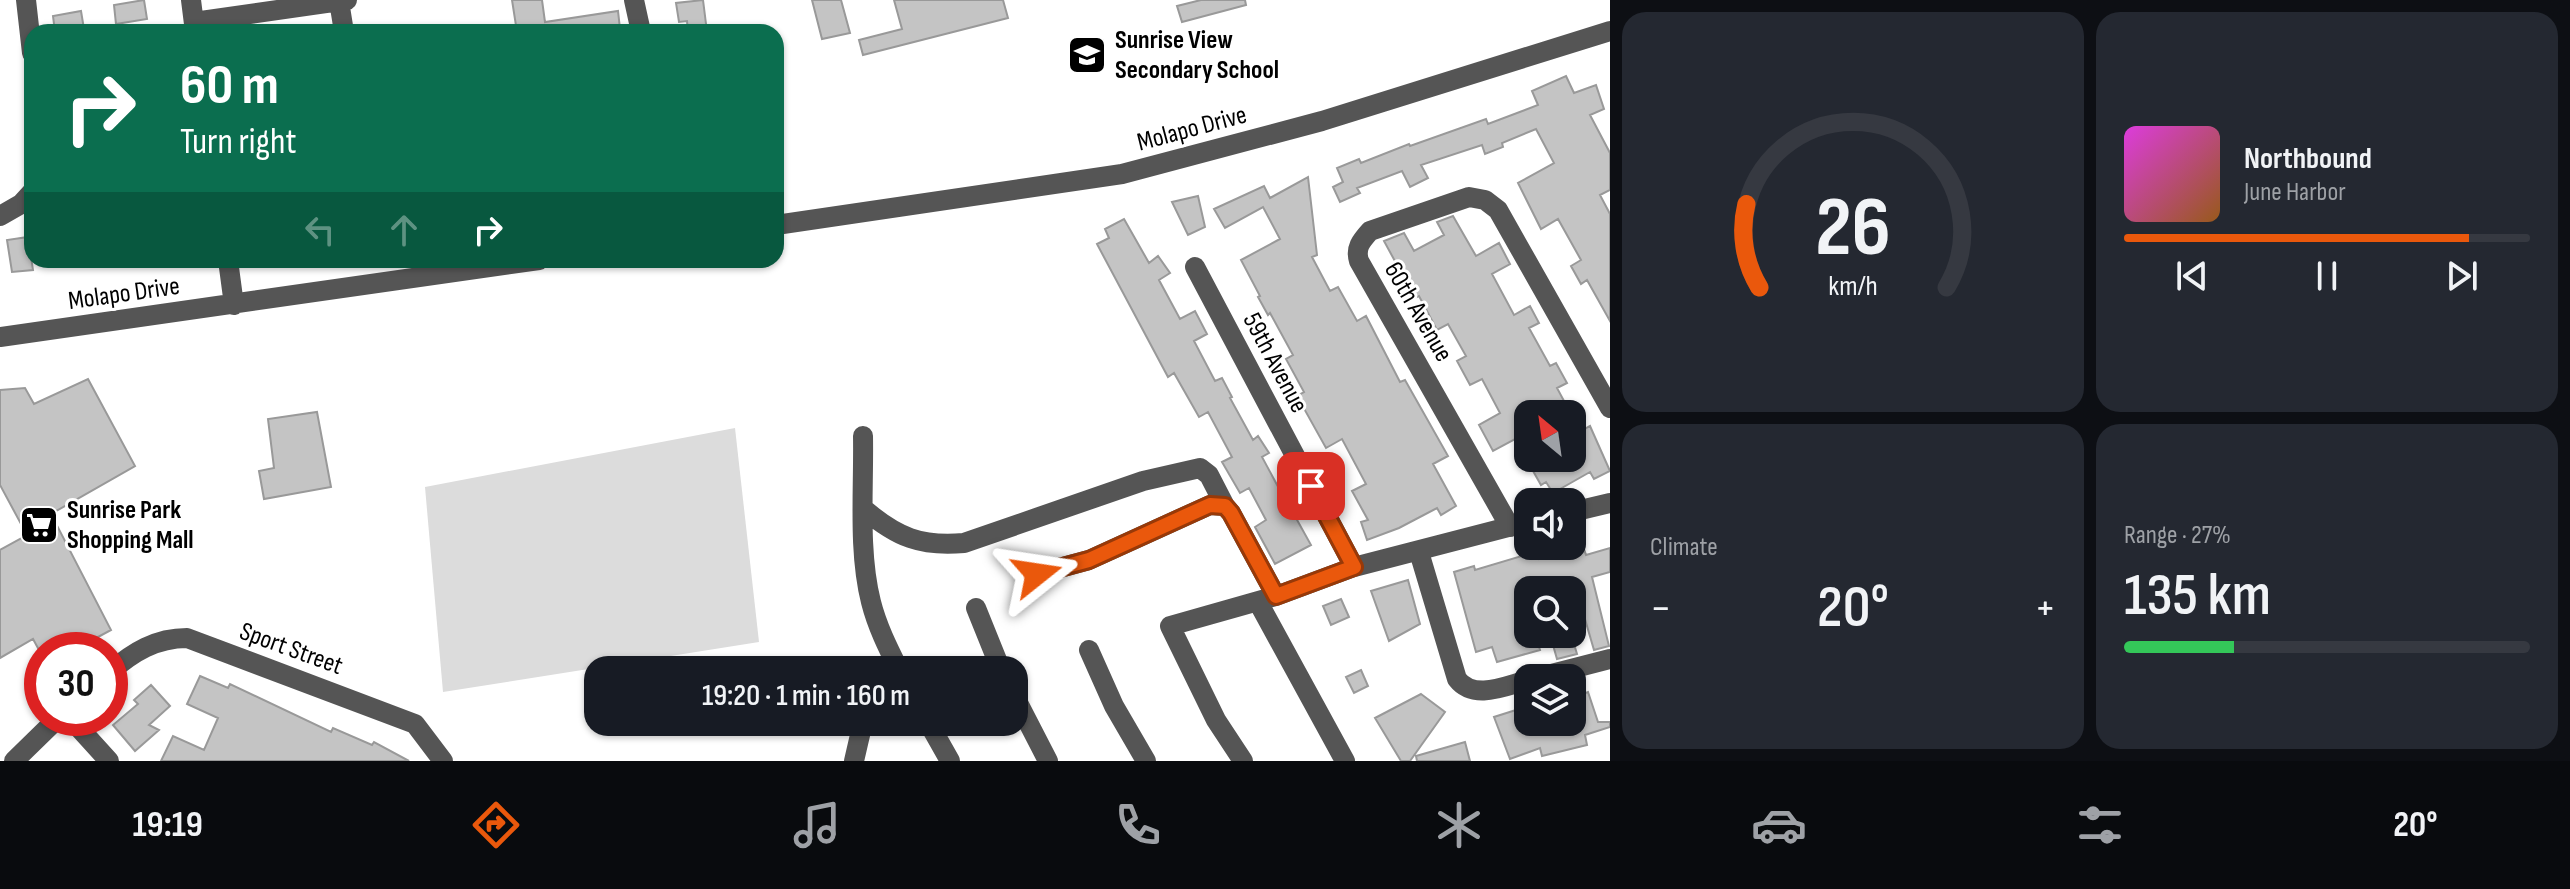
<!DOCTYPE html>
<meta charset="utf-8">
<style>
:root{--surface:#171b24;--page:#242831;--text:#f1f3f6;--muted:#9ea1a6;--line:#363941;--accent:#ea580c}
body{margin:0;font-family:"Sofia Sans Condensed",sans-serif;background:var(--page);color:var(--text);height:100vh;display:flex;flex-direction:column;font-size:30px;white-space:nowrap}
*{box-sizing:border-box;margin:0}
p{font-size:26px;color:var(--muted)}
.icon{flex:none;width:44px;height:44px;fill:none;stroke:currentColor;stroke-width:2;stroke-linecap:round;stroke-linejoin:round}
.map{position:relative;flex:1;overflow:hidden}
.details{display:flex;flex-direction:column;gap:12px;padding:12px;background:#0d0f14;width:960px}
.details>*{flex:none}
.banner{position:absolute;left:24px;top:24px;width:760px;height:244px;border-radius:24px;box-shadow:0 2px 6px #0004;background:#0b6e4f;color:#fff;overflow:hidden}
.needle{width:52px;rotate:331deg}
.buttons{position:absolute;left:1514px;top:400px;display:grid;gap:16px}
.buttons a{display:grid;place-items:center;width:72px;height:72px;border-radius:16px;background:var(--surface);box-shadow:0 2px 6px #0004;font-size:40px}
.speed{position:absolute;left:24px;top:632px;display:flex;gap:16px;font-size:40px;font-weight:700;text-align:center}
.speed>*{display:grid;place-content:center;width:104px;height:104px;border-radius:50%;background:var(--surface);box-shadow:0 2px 6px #0004;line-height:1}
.speed .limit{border:12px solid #d22;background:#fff;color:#111}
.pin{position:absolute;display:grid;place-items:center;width:68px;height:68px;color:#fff;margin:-34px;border-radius:16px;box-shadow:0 4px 12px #0006}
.me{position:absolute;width:88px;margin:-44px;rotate:75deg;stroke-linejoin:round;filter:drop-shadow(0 0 6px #0008)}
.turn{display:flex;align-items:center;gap:28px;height:168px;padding:0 24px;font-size:36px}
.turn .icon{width:104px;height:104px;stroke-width:2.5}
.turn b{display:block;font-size:56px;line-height:68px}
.lanes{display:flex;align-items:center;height:76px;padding:0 24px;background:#0003;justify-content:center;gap:40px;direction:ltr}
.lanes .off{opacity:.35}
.big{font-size:60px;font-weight:600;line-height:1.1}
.details .card{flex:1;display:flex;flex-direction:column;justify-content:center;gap:12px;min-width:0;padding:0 28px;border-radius:24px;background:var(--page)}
.details .dial{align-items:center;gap:0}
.dial svg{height:208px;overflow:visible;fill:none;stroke:var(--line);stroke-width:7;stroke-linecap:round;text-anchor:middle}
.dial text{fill:var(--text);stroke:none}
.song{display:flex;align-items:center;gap:24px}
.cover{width:96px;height:96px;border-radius:12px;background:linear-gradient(135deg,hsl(300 70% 55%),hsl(30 70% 35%))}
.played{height:8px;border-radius:4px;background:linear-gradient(90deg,var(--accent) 85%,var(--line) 85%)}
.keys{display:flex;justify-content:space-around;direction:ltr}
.heat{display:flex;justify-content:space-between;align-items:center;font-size:44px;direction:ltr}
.charge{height:12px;border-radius:6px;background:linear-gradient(90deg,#34c759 27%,var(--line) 0)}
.details .tiles{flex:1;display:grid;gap:12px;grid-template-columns:repeat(2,1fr)}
.trip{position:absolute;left:584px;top:656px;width:444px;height:80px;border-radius:24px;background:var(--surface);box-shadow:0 2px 6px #0004;font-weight:600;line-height:80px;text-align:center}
.dock{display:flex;height:128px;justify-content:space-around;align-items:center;background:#090b0e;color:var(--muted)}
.dock .icon{width:56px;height:56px}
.dock .active{color:var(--accent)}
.dock b{font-size:36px;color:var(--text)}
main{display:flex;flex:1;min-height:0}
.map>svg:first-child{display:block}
.green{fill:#dcdcdc}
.building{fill:#c4c4c4;stroke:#999;stroke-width:2}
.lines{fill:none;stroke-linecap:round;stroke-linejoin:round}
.minor{stroke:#555;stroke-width:20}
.route-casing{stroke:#983908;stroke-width:20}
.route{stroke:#ea580c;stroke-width:14}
.labels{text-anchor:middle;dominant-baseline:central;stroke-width:6;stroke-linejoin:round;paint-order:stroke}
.poi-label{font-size:26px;font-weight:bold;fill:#000;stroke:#fff;text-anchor:start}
.street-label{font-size:26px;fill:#000;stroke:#fff}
</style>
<main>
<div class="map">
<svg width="1610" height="761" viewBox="0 0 1610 761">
<rect width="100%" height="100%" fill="#fff"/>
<path class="green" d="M735,428L759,642L443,692L425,487Z"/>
<path class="building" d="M144,0L147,19L116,24L114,5Z
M512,0H542L545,22L618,11L620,29L599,32H517Z
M703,0L707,32H688L687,21L679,22L676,3Z
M812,0H841L850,33L822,39Z
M894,0H1003L1008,18L863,55L859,40L902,29Z
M1201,0H1245L1246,5L1182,22L1177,6Z
M81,11L84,29L55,32L53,16Z
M1566,76L1574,93L1596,85L1604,109L1590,115L1610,153V190L1600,195L1610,214V321L1587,280L1581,284L1571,266L1581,260L1558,219L1541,229L1518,183L1554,163L1536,129L1502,143L1503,147L1485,154L1482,145L1421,165L1428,178L1410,187L1402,171L1357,188L1360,193L1340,202L1333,187L1343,182L1337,168L1359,159L1361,163L1409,144L1410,146L1486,119L1488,124L1538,105L1532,91Z
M1308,177L1317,255L1312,257L1330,291L1338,287L1357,321L1366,316L1400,382L1405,380L1448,456L1433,464L1456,506L1441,515L1437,508L1399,528L1367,540L1361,522L1368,520L1352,491L1366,484L1342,439L1326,448L1297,396L1304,392L1286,359L1293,355L1270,313L1268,315L1258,297L1260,296L1241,260L1280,239L1263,207L1225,228L1214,209L1264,186L1270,198Z
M1198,196L1205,227L1188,235L1172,202Z
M1453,216L1476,256L1499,243L1510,264L1492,274L1514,315L1530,306L1539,323L1529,328L1550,366L1556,363L1567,383L1557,388L1571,414H1528V458H1572V436L1590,426L1610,471L1594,479L1590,472L1553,493L1546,482L1541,485L1515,439L1493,451L1479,425L1500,413L1482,379L1470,385L1457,361L1466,356L1448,324L1437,330L1419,296L1415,298L1384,241L1404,233L1414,251L1444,235L1437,222Z
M1124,219L1149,263L1158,256L1170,273L1159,280L1180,319L1195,311L1207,334L1194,341L1215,381L1222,378L1232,397L1230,398L1253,440L1258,436L1269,453L1262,457L1282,494L1296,486L1304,501L1291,509L1311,545L1275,564L1255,527L1266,520L1249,488L1240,493L1222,462L1232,457L1208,412L1199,417L1174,373L1168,377L1097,244L1109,238L1105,229Z
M28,237L33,270L12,272L7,240Z
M88,379L135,466L51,514L111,630L74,650H39L33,639L0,658V550L27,535L0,485V390L25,388L34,404Z
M317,412L331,487L264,499L259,471L274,468L268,419Z
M1583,546L1586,555L1610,548V572L1592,577L1609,646L1594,650L1577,592L1572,593V590H1566L1564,584L1542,590H1528V634H1535L1540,650L1497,662L1492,647L1476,652L1454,572L1474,566L1475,570L1522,556L1520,552L1536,548L1539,559Z
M1408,580L1420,624L1389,641L1371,591Z
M1341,599L1349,617L1331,625L1323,606Z
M1563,634H1571L1577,654L1557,659L1551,638Z
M1361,670L1368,686L1354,693L1346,677Z
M200,676L228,688L230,684L331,732L333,728L372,745L374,742L409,761H161L173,736L204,750L218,718L187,704Z
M151,685L170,706L149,725L159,730L135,751L113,725L138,704L134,700Z
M1588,692L1598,722H1610V727L1585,735L1587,745L1542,756L1540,748L1510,759L1494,717L1519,709L1523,722H1572V698Z
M1421,694L1445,712L1410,761H1401L1375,718Z
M1465,742L1470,761H1417L1416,756Z"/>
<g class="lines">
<path class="minor" d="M26,0L32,53
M191,0L195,32
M634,0L641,32
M339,1L344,32
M194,22L347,0
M0,216L21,204L32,192
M776,225L1122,174L1322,121L1610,31
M228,260L234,305
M1195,267L1354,567
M0,337L539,260
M863,436C864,489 858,551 871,602C877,626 888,648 899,670
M865,510C897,537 921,547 964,543L1143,481L1200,468L1209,475L1225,506
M1572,512L1610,503
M1510,527L1359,261C1355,248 1361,241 1370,231L1469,197L1485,200L1498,210L1610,408
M1419,552L1457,679C1474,701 1505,686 1528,680
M1037,574L1089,560L1210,505L1225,506L1231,513L1276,596L1354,567L1528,522
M1258,602L1345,761
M976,608L1001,670
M1089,650L1114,706L1146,761
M110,672C133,652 156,638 187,638L415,724L443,761
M1536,678L1610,659
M1014,695L1048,761
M70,718L109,761
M928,722L950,761
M14,761L58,718
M854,761L863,722
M1243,761L1216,720L1170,626L1276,596"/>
</g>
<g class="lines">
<defs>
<path id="route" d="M1037,574L1089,560L1210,505L1225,506L1231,513L1276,596L1354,567L1311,486"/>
</defs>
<use href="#route" class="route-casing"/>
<use href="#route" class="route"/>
</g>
<defs>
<symbol id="school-square" viewBox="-11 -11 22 22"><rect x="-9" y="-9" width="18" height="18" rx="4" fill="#000" stroke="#fff"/><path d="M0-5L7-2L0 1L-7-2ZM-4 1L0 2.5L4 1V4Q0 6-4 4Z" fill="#fff"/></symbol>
<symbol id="supermarket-square" viewBox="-11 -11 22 22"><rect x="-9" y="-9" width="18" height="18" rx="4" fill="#000" stroke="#fff"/><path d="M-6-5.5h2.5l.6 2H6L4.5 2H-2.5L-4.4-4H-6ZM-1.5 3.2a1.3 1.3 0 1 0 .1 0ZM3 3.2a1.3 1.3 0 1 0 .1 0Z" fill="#fff"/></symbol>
</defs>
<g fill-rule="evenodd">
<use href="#school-square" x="1065" y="33" width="44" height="44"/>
<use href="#supermarket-square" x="17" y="503" width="44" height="44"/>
</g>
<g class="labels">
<g class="poi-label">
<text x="1115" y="40">Sunrise View<tspan x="1115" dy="30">Secondary School</tspan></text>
<text x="67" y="510">Sunrise Park<tspan x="67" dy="30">Shopping Mall</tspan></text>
</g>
<g class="street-label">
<text transform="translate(1192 129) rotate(-15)">Molapo Drive</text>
<text transform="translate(124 294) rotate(-8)">Molapo Drive</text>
<text transform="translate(1418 312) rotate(60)">60th Avenue</text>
<text transform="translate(1275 363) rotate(62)">59th Avenue</text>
<text transform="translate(291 649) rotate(20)">Sport Street</text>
</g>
</g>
</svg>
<div class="buttons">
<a><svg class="needle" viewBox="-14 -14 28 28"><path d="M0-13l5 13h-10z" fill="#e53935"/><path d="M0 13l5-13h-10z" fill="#9ea1a6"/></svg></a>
<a><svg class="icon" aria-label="sound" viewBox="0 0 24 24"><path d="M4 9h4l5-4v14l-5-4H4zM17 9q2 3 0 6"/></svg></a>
<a><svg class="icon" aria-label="search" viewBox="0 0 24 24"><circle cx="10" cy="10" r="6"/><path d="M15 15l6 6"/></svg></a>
<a><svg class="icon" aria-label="layers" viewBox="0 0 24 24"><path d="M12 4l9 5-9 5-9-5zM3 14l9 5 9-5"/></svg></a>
</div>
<div class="speed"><div class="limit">30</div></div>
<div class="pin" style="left:1311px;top:486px;background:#d93025"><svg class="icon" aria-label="arrive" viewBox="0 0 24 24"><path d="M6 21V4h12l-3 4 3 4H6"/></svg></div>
<svg class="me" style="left:1037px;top:574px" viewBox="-20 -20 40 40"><path d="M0-17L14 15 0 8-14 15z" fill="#ea580c" stroke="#fff" stroke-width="4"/></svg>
<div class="trip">19:20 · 1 min · 160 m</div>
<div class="banner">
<div class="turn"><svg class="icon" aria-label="right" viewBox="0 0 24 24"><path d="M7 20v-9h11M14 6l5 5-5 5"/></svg><div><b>60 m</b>Turn right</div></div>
<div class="lanes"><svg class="icon off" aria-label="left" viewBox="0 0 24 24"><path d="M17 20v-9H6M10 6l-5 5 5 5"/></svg><svg class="icon off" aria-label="ahead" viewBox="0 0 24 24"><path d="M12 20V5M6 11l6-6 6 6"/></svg><svg class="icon" aria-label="right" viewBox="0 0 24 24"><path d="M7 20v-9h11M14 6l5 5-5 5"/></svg></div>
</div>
</div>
<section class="details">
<div class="tiles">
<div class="card dial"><svg viewBox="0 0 100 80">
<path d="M14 69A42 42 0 1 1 86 69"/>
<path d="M14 69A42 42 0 0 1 9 37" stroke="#ea580c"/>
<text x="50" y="56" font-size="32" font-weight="700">26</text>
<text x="50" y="72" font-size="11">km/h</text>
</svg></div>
<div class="card">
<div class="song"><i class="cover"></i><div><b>Northbound</b><p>June Harbor</p></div></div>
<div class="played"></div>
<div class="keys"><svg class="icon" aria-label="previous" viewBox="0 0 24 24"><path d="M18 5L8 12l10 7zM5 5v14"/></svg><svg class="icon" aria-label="pause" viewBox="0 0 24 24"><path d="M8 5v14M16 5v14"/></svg><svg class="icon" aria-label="next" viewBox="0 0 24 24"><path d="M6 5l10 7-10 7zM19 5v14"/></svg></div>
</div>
<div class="card"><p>Climate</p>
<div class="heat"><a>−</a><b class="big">20°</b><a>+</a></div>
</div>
<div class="card"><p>Range · 27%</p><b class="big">135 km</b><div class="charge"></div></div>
</div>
</section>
</main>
<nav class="dock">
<b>19:19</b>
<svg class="icon active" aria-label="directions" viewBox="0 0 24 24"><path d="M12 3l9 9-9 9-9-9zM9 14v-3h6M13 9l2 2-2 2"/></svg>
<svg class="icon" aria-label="music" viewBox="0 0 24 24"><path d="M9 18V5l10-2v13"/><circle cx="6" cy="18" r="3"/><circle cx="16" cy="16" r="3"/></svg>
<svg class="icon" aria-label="phone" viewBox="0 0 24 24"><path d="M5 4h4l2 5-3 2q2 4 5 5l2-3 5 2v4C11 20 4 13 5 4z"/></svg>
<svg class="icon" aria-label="climate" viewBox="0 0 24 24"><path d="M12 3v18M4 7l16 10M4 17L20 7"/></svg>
<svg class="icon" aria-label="car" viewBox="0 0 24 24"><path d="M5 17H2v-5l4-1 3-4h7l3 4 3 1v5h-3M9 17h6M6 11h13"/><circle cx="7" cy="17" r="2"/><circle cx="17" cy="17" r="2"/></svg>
<svg class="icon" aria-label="filters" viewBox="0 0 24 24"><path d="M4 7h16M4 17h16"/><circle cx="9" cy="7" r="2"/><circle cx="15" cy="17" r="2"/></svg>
<b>20°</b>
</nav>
